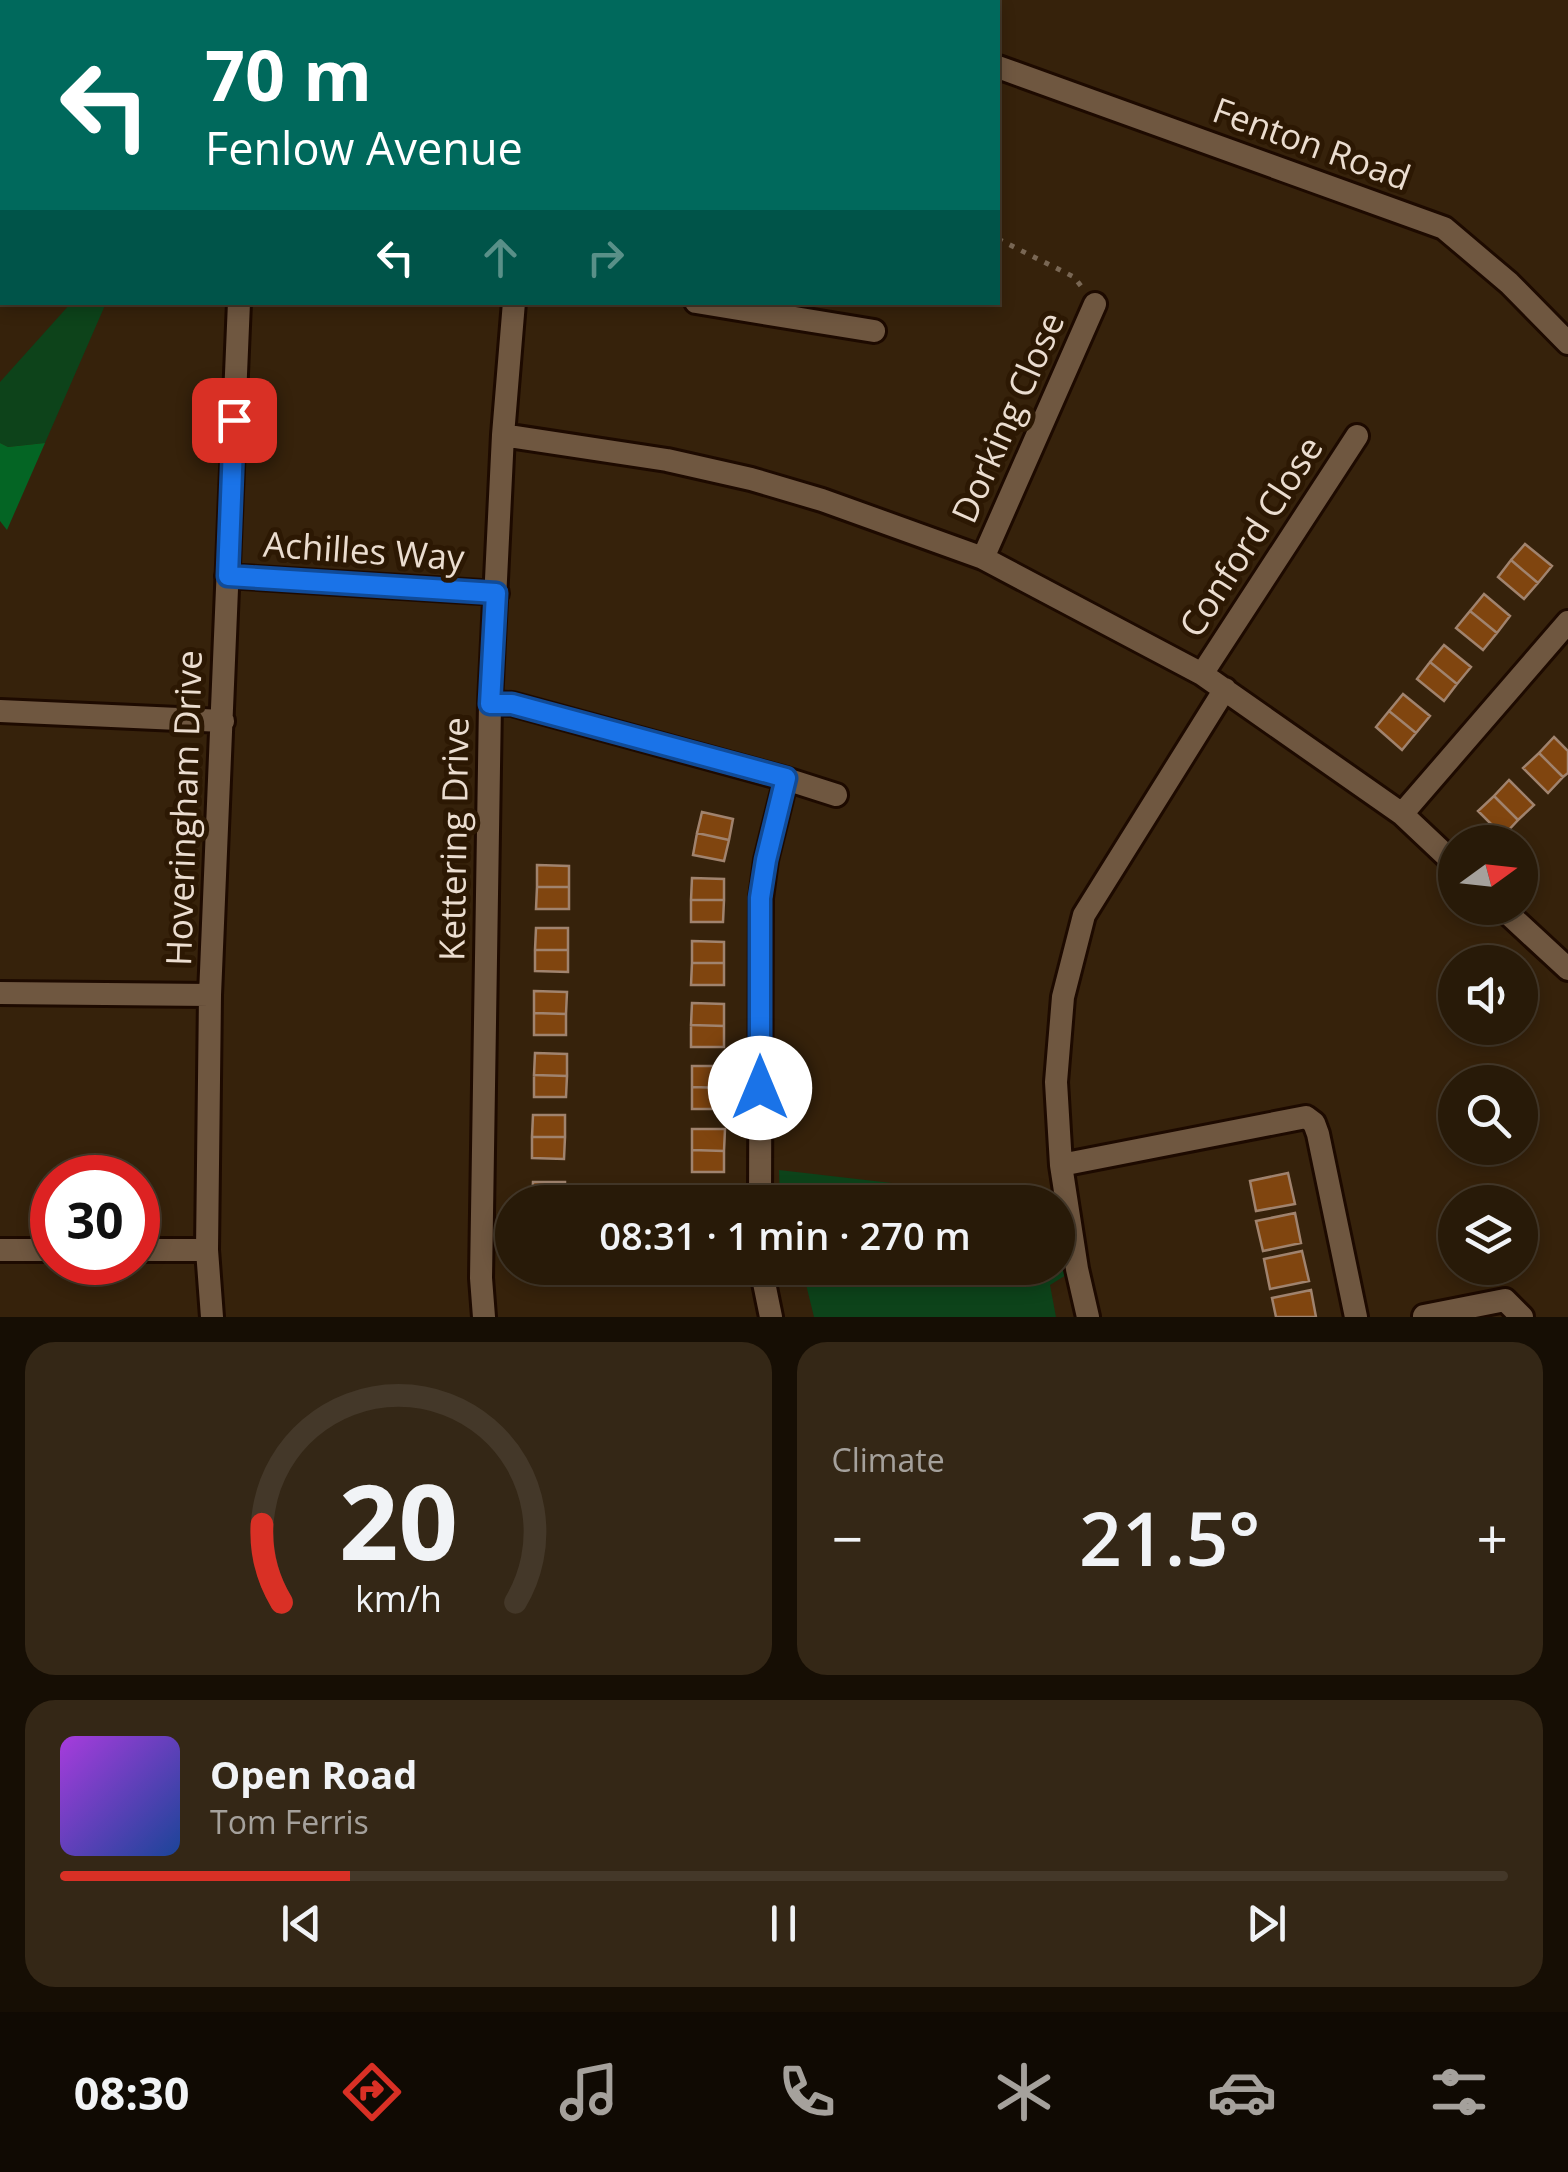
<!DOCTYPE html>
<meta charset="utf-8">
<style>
:root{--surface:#281a08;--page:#342716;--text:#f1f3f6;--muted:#a5a19c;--line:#443829;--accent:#d93025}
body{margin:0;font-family:"Open Sans",sans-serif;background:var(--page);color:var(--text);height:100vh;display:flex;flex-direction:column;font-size:38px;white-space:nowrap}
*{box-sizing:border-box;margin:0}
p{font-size:32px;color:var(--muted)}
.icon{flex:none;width:55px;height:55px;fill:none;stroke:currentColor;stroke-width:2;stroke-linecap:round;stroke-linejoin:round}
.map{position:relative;height:1317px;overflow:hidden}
.drawer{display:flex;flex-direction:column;gap:25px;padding:25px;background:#160e04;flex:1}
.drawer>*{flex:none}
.top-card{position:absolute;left:0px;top:0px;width:1000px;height:305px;box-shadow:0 5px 15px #0003,0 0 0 2px var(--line);background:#00695c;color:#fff;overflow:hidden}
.needle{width:65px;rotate:75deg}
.controls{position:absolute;left:1438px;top:825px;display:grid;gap:20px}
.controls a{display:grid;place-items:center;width:100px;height:100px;border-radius:50%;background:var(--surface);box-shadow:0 5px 15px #0003,0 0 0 2px var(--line);font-size:50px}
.speed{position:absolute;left:30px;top:1155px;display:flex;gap:20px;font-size:50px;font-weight:700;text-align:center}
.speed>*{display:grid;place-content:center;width:130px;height:130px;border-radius:50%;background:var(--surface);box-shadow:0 5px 15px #0003,0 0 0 2px var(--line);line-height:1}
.speed .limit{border:15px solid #d22;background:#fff;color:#111}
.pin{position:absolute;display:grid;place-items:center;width:85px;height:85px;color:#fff;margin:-42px;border-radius:20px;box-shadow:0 5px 15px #0006}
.me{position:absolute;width:110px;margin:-55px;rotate:0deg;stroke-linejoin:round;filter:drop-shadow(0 0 8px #0008)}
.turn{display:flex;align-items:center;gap:35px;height:210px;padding:0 40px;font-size:45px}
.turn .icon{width:130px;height:130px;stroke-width:2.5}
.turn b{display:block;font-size:70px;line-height:85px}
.lanes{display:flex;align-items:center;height:95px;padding:0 40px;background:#0003;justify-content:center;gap:50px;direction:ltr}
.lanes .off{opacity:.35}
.big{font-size:75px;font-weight:600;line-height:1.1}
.drawer .widget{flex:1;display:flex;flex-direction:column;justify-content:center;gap:15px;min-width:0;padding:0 35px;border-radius:30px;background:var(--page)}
.drawer .dial{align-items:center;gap:0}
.dial svg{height:260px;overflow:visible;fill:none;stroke:var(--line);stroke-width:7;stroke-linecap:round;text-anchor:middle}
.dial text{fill:var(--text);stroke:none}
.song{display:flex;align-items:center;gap:30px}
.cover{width:120px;height:120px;border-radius:15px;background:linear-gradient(135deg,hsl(280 70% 55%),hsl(220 70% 35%))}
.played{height:10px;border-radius:5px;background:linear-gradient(90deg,var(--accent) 20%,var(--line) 20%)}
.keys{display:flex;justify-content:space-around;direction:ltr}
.heat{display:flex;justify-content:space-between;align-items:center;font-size:55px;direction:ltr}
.drawer .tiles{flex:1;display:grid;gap:25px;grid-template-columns:1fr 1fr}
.widget:last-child{grid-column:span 2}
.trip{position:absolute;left:495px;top:1185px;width:580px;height:100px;border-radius:50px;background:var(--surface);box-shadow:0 5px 15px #0003,0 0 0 2px var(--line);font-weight:600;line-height:100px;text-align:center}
.tab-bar{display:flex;height:160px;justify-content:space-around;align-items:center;background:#100a03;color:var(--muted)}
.tab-bar .icon{width:70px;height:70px}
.tab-bar .selected{color:var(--accent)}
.tab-bar b{font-size:45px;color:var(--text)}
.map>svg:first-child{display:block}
.green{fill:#0d431a}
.forest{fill:#046524}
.building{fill:#80450f;stroke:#a0836e;stroke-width:2.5}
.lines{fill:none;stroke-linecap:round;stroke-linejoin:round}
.street-casing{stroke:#1d0a00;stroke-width:28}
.path{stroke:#796754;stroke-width:5;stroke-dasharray:5 8;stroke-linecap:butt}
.street{stroke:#6f5740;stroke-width:22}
.route-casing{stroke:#114b97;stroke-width:25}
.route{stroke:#1a73e8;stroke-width:18}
.labels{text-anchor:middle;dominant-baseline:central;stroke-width:10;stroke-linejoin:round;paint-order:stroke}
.street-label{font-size:35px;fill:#ebddd0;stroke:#2c1803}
</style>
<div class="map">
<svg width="1568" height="1317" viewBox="0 0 1568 1317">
<rect width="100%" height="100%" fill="#36220b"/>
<path class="green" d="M71,303H106L45,443L8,447L0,443V382Z
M779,1170L909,1185V1202H780Z
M1056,1190L1071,1272L1050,1285L1056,1317H814L802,1268H1058V1202H984Z"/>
<path class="forest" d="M0,443L8,447L45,443L7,530L0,521Z"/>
<path class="building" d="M1525,544L1552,566L1538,583L1511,560Z
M1511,560L1538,583L1524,599L1498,577Z
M1484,594L1510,616L1497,633L1470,611Z
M1470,611L1497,633L1483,650L1456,628Z
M1444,645L1471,667L1457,684L1430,662Z
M1430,662L1457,684L1444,701L1417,679Z
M1403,694L1430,716L1416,733L1389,711Z
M1389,711L1416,733L1402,750L1376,727Z
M1554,737L1568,751V773L1563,777L1539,753Z
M1539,753L1563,777L1548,793L1523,768Z
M1509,780L1534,805L1518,820L1494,796Z
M1494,796L1518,820L1503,836L1478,811Z
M702,812L733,819L729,840L697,833Z
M697,833L729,840L724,861L693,855Z
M537,865L569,866V887H537Z
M692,878L724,879V900H691Z
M537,887H569V909H536Z
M691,900H724L723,922H691Z
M536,928H568V950H535Z
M692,941L724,942V963H692Z
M535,950H568V972L535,971Z
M692,963H724V985H691Z
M534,991L567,992L566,1014L534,1013Z
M692,1003L724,1004V1026L691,1025Z
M534,1013L566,1014V1035H534Z
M691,1025L724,1026V1047H691Z
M535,1053L567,1054V1076L534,1075Z
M692,1066H725L724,1088L692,1087Z
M534,1075L567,1076L566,1097H534Z
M692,1087L724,1088V1109H692Z
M533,1115H565V1137H532Z
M692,1129H725L724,1151L692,1150Z
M532,1137H565L564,1159L532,1158Z
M692,1150L724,1151V1172H692Z
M1288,1173L1295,1204L1256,1211L1250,1181Z
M533,1182H565V1202H532Z
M693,1191H725V1202H693Z
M1295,1213L1301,1243L1263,1251L1256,1221Z
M1302,1251L1309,1281L1270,1289L1264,1259Z
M1311,1290L1316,1317H1276L1272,1298Z"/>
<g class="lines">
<defs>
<path id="street" d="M822,0L828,2
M533,2V0
M998,67L1444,228L1509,283L1568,343
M696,302L874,331
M503,435L667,460L751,479L822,500L983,558L1202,674L1402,814L1455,864
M983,558L1095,304
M227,576L497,593
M1202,674L1357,436
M490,703L512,704L786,779L766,860L761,898L760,1202
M0,711L223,721
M786,779L836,795
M1402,814L1568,622
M1502,908L1568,969
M0,993L210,995
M1061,1165L1306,1117L1314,1123L1318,1134L1356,1317
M0,1250H52
M138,1250H207
M761,1268L771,1317
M1424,1316L1505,1300L1522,1317
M212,1317L207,1250L210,995L239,302
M484,1317L481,1278L490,703L503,435L514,302
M1088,1317L1077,1269L1061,1165L1056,1082L1063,997L1084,915L1225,689"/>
</defs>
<use href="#street" class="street-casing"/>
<path class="path" d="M485,0L486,2
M998,239L1074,277L1081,286"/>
<use href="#street" class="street"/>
</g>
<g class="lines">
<defs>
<path id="route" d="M234,420L228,576L496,593L490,704H512L786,778L766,860L760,898V1088"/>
</defs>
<use href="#route" class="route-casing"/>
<use href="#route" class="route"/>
</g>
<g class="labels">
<g class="street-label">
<text transform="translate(1312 143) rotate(20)">Fenton Road</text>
<text transform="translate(1007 417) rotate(-66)">Dorking Close</text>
<text transform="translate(1250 536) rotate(-57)">Conford Close</text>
<text transform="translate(364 550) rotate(4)">Achilles Way</text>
<text transform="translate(183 808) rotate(-88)">Hoveringham Drive</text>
<text transform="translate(453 839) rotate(-89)">Kettering Drive</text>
</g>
</g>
</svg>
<div class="controls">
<a><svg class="needle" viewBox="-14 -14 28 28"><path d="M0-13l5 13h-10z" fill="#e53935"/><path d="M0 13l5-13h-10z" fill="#a5a19c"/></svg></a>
<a><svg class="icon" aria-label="sound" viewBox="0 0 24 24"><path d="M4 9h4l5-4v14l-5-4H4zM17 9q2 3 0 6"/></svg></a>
<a><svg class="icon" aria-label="search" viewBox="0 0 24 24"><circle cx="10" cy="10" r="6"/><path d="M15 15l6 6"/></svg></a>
<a><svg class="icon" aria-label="layers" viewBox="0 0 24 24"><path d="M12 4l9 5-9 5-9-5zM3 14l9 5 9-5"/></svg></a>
</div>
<div class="speed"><div class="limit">30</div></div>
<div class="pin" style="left:234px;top:420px;background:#d93025"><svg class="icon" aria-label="arrive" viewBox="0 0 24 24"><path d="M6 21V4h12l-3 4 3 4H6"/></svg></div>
<svg class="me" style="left:760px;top:1088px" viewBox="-20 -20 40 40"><circle r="19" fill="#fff"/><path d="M0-13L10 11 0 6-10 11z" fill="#1a73e8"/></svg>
<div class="trip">08:31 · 1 min · 270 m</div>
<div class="top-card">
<div class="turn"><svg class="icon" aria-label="left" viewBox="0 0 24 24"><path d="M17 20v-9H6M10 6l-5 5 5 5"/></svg><div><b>70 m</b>Fenlow Avenue</div></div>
<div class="lanes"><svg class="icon" aria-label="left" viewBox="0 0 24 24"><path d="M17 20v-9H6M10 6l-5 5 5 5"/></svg><svg class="icon off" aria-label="ahead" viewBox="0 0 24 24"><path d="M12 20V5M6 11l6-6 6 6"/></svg><svg class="icon off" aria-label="right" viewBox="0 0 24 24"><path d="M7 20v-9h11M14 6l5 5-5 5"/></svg></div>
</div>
</div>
<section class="drawer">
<div class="tiles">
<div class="widget dial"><svg viewBox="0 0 100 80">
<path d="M14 69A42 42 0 1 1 86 69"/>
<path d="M14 69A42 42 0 0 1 8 45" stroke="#d93025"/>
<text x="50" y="56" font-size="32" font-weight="700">20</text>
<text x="50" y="72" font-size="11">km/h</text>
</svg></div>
<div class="widget"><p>Climate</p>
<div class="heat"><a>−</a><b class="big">21.5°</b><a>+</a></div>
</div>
<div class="widget">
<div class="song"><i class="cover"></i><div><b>Open Road</b><p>Tom Ferris</p></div></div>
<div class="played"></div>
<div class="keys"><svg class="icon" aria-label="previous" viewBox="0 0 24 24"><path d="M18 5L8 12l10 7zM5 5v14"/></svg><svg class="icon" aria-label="pause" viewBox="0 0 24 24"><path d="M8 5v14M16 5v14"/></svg><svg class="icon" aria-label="next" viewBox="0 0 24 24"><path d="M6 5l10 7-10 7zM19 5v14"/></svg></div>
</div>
</div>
</section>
<nav class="tab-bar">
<b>08:30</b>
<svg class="icon selected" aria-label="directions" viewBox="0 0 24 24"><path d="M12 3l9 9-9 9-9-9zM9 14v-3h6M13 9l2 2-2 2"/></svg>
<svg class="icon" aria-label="music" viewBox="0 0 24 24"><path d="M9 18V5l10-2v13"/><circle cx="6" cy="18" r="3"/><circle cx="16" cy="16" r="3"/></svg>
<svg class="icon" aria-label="phone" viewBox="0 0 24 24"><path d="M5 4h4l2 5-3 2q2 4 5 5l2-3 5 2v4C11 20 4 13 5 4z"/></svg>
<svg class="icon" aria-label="climate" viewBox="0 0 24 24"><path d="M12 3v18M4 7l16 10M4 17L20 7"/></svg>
<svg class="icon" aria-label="car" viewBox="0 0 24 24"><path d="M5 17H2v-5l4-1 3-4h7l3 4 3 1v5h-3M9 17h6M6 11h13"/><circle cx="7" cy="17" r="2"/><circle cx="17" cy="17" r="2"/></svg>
<svg class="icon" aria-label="filters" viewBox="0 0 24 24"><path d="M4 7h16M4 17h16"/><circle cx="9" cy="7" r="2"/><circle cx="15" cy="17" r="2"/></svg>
</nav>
